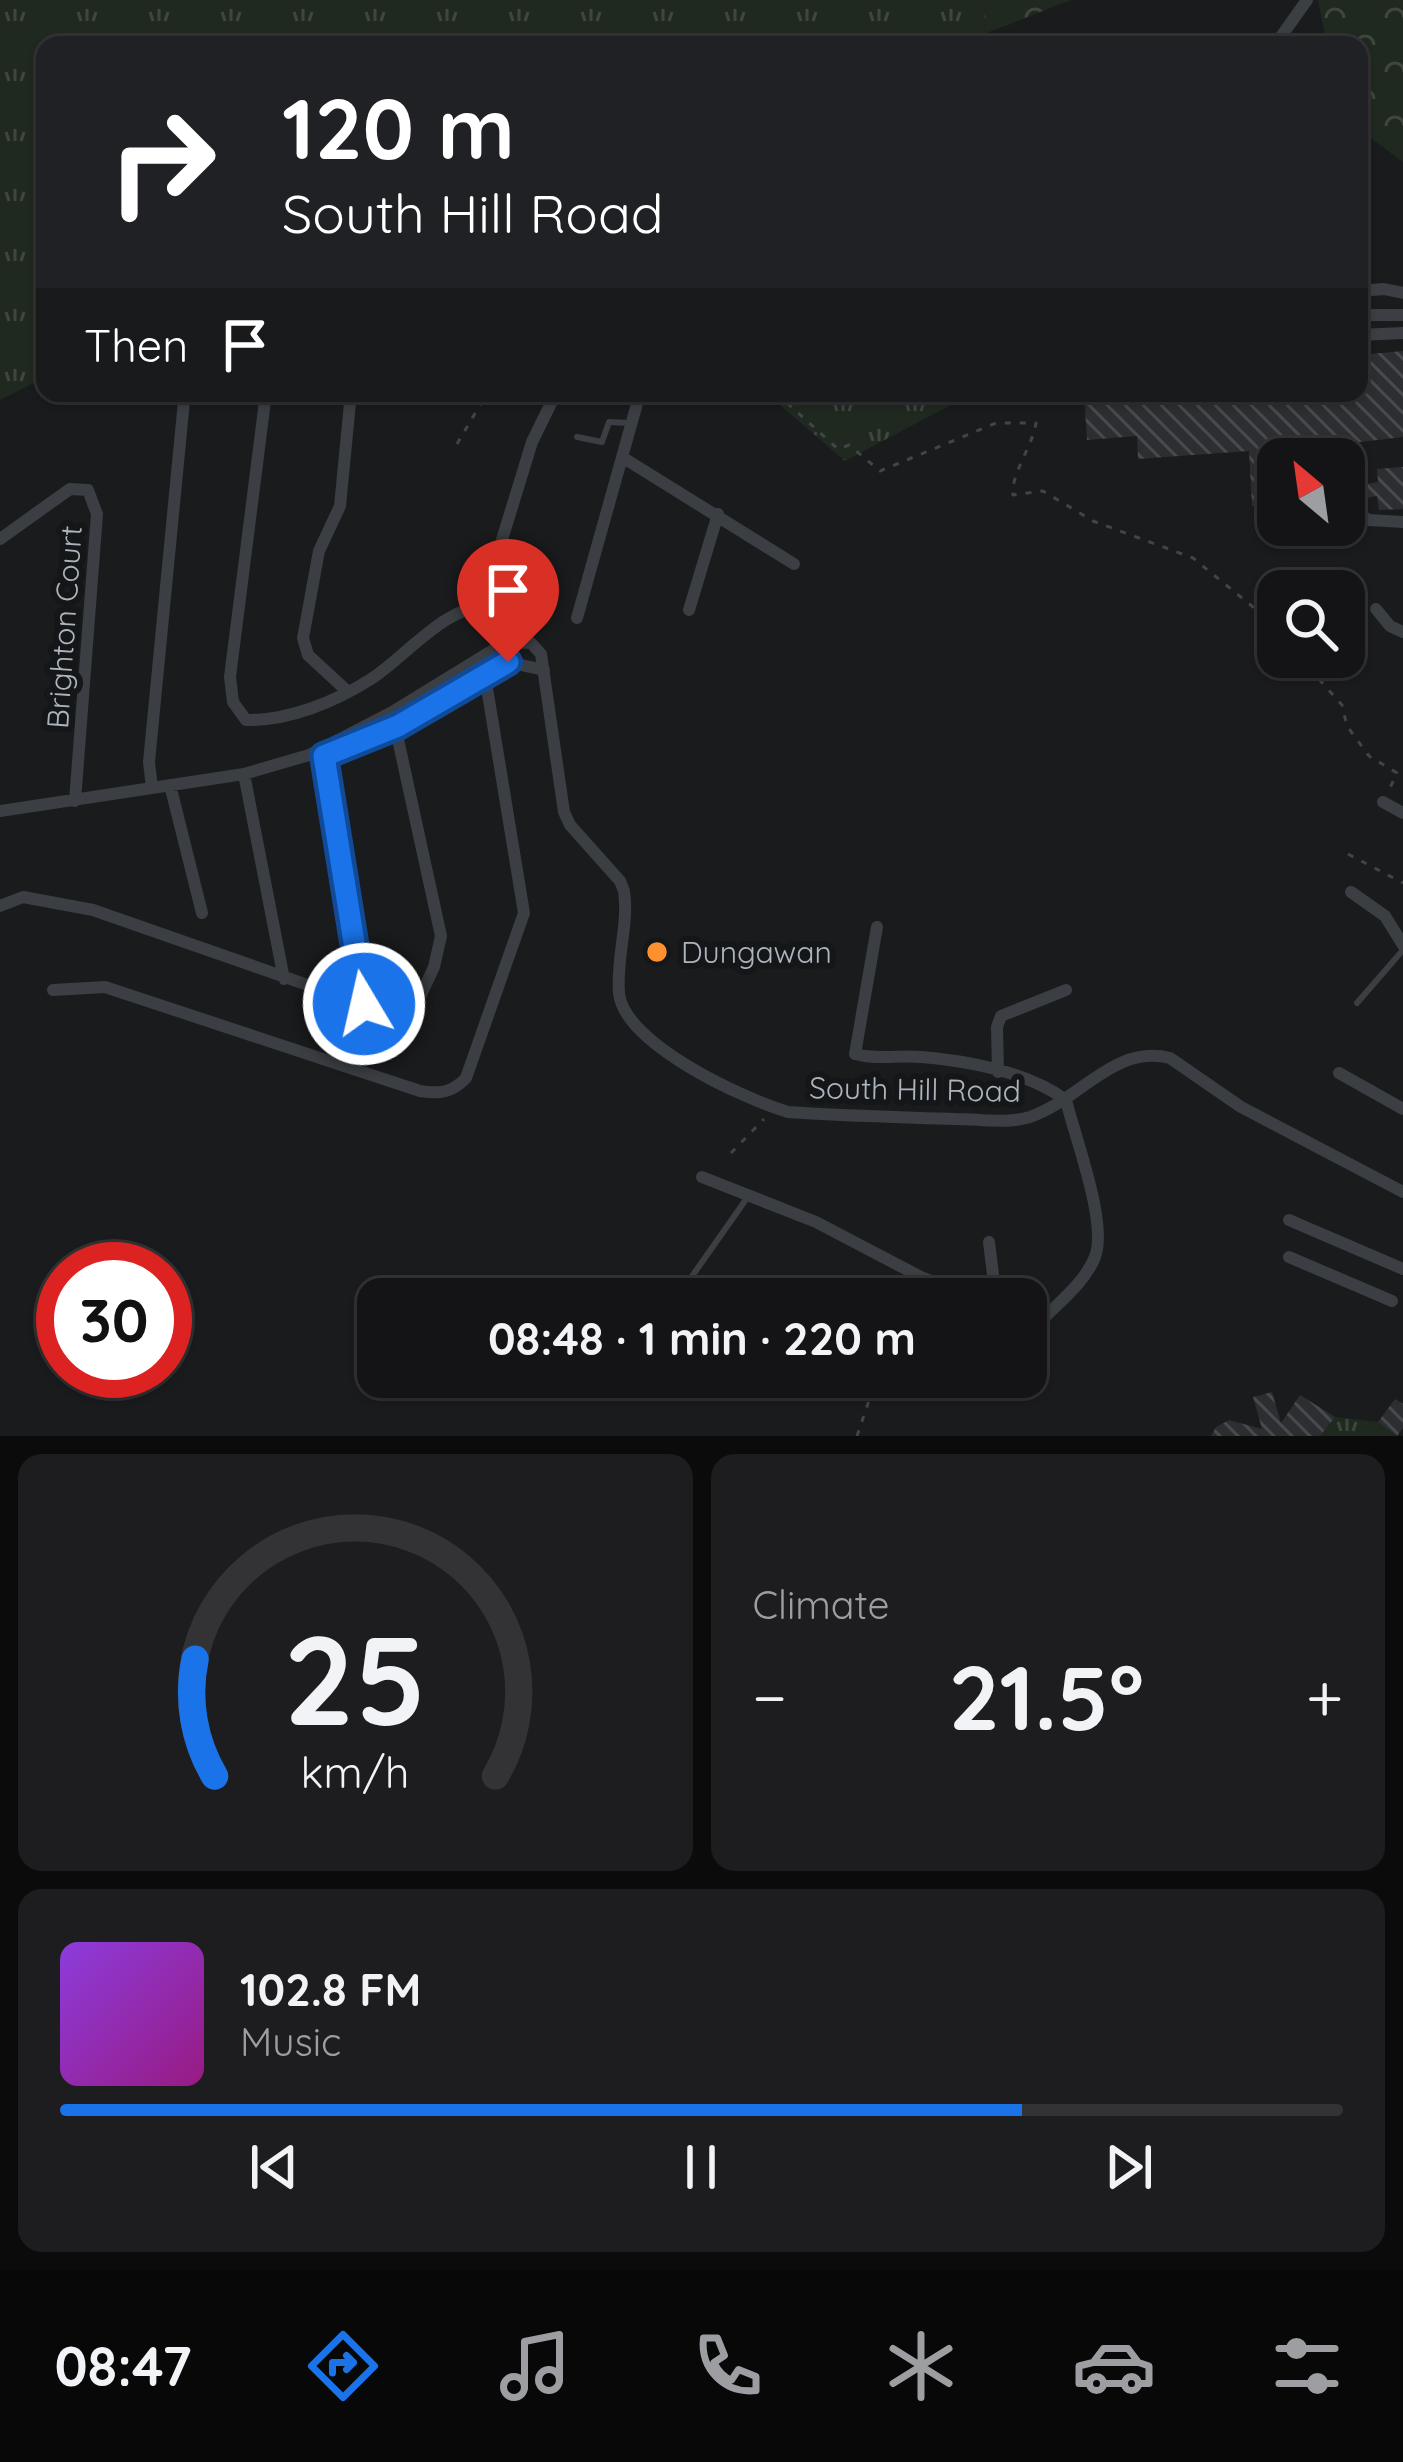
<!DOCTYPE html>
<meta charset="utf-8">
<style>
:root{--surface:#141416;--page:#1d1d1f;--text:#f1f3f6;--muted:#9d9ea1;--line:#333335;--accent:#1a73e8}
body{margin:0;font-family:Quicksand,sans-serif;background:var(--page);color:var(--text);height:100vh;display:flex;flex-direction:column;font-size:45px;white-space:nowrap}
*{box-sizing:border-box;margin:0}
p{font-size:39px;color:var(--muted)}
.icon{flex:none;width:66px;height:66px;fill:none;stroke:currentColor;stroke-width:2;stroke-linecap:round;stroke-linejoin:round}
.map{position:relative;height:1436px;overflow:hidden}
.details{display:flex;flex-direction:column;gap:18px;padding:18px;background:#0b0b0c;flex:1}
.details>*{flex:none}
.hud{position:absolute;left:36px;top:36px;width:1332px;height:366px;border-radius:24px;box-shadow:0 3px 9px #0004,0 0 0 3px var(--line);background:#202124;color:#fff;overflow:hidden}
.needle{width:78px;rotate:331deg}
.controls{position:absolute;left:1257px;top:438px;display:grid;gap:24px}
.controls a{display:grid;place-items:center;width:108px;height:108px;border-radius:24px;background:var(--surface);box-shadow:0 3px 9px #0004,0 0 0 3px var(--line);font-size:60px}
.speed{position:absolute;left:36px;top:1242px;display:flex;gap:24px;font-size:60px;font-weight:700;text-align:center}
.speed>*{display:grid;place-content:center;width:156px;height:156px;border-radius:50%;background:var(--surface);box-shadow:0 3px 9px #0004,0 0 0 3px var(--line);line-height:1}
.speed .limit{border:18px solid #d22;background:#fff;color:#111}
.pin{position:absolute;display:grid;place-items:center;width:102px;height:102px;color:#fff;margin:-123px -51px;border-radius:50% 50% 50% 0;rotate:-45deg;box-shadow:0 0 12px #0007}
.pin .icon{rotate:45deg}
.me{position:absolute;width:132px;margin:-66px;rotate:351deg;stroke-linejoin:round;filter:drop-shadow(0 0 9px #0008)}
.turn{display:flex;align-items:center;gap:42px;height:252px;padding:0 48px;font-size:54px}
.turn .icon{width:156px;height:156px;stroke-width:2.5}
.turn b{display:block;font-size:84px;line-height:102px}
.then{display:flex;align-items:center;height:114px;padding:0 48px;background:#0003;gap:24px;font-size:45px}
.big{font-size:90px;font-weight:700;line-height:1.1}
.details .widget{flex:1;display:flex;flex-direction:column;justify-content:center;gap:18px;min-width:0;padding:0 42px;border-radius:24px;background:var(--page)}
.details .dial{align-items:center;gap:0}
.dial svg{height:312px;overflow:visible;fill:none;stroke:var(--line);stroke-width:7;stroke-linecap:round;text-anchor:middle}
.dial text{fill:var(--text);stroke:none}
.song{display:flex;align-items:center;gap:36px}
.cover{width:144px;height:144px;border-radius:18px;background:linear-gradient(135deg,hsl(270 70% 55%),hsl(310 70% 35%))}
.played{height:12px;border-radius:6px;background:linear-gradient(90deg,var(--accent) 75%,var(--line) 75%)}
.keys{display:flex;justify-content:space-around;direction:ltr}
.heat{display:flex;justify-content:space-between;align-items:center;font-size:66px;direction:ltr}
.details .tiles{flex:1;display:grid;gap:18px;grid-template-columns:1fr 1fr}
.widget:last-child{grid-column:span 2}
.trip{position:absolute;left:357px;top:1278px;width:690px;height:120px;border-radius:24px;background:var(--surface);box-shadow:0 3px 9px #0004,0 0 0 3px var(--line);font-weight:700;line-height:120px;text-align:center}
.tab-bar{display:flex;height:192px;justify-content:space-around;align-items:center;background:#080809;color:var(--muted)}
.tab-bar .icon{width:84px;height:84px}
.tab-bar .on{color:var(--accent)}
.tab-bar b{font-size:54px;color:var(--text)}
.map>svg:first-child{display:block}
.grass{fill:url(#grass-tufts)}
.forest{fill:url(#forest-crowns)}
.building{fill:url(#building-back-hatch)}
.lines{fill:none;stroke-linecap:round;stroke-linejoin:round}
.path{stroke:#414549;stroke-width:3;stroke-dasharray:6 9;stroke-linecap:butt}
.service{stroke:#3b3e42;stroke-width:6}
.minor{stroke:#3b3e42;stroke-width:12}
.route-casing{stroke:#114b97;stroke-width:30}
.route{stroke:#1a73e8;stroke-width:21}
.poi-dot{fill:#ff9030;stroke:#151618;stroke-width:4.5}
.labels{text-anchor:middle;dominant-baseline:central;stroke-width:12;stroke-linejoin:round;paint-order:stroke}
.street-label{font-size:30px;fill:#acb5bd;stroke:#151618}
.poi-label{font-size:30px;fill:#acb5bd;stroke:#151618;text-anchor:start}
</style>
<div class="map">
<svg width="1403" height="1436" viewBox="0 0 1403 1436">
<defs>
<pattern id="grass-tufts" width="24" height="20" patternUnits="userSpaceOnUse" patternTransform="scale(3)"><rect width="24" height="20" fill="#202920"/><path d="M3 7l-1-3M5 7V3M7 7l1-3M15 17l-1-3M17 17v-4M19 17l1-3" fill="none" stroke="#3e463e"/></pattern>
<pattern id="forest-crowns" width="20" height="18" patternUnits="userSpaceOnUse" patternTransform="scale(3)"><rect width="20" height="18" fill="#202920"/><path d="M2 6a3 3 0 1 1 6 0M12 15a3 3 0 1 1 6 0" fill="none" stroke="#3e463e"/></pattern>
<pattern id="building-back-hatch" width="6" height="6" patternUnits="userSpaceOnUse" patternTransform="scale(3)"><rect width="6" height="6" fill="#2d2e31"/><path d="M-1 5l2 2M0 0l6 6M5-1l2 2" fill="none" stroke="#494a4d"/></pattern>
</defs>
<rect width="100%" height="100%" fill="#1a1b1d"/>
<path class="grass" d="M0,0H985L984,34L994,45H45V377L0,400Z
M766,393H973L845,461Z
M1335,1417L1378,1422L1397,1436H1320Z"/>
<path class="forest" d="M985,0H1071L984,34Z
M1318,0H1403V162L1359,129V45H1327Z"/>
<path class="building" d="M1403,351V437L1327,446V459H1278V503L1252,506L1249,451L1138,459L1137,436L1087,440L1084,393H1359V355Z
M1403,467V509L1379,510L1377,496L1367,498V484L1378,482L1377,469Z
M1272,1392L1281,1423L1300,1395L1335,1417L1320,1436H1211L1216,1427L1229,1420L1262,1429L1253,1397Z
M1395,1399L1403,1404V1428L1397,1436L1378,1422Z"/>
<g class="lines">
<path class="path" d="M776,393L838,449L849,445L880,471L996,423H1036C1032,448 1011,473 1013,495L1043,491L1093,521L1193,558L1258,611L1278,633
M457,444L487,393
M1299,657L1342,705L1347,726L1369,756L1397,773L1389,790
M1348,854L1403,883
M731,1153L764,1119
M857,1436L877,1377"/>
<path class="service" d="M577,437L602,442L609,422L630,423
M1357,1003L1403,950
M688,1282L747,1198"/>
<path class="minor" d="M1275,45L1307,0
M1359,291L1384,289L1403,293
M1359,315H1403
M1359,335L1403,333
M266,393L230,677L233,702L246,720C288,721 335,702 371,679C400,661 448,605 481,608
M622,457L794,564
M1350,465L1353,511L1369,520L1403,522
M1277,514H1278
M0,539L70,489L88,490L97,514L75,801
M1376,609L1390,626L1403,632
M689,610L718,514
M577,618L640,393
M508,662L506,642L481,608L532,442L556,393
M347,691L308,655L303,638L319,551L340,506L351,393
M323,753L364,1004
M309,755L392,712L506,642L531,643L541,654L564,812L570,825L620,881L624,891C629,924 616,959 619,993C624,1044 744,1099 788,1112C844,1116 899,1117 955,1119C979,1119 1007,1124 1030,1117C1080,1100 1114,1044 1170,1058L1241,1107L1403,1192
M244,774L284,979
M170,785L202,913
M152,788L149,762L184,401
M1383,802L1403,813
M0,811L244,774L309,755L337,752L397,726L508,662L544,670
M1351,892L1385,916L1403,945
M0,906L23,897L93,910L382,1011L403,1013L418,1001L434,967L441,936L392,712
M877,927L855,1054C876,1060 899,1055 921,1057C968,1061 1027,1072 1066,1100C1075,1138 1108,1223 1095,1257C1086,1280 1063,1299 1046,1316L1026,1317
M53,990L105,987L420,1091C439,1094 452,1093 466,1078L524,913L487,688L474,662
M998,1072L997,1027L1001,1016L1066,990
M1339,1073L1403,1109
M702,1177L816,1222L921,1277L979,1299
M1289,1220L1403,1269
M989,1242L996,1299
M1289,1257L1392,1301
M921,1299L926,1279"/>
</g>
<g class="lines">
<defs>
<path id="route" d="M364,1004L324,756L398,726L508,662"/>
</defs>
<use href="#route" class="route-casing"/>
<use href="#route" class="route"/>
</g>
<circle class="poi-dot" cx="657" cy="952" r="12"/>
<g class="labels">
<g class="street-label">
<text transform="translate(64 627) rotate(-86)">Brighton Court</text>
<text transform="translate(915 1089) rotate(1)">South Hill Road</text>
</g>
<g class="poi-label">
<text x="681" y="952">Dungawan</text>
</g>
</g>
</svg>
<div class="controls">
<a><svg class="needle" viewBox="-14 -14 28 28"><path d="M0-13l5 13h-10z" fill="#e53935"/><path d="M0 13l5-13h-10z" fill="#9d9ea1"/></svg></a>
<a><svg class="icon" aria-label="search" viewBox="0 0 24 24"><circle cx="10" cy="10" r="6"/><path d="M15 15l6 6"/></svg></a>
</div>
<div class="speed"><div class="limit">30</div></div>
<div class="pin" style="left:508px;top:662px;background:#d93025"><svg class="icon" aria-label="arrive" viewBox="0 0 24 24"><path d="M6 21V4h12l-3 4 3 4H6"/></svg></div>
<svg class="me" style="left:364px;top:1004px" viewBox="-20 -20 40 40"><circle r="17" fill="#1a73e8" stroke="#fff" stroke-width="3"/><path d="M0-11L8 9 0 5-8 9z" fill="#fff"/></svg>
<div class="trip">08:48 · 1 min · 220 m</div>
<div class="hud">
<div class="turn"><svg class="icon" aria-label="right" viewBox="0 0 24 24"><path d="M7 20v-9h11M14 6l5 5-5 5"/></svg><div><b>120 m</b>South Hill Road</div></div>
<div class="then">Then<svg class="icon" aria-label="arrive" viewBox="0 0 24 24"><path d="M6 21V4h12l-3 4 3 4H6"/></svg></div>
</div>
</div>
<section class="details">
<div class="tiles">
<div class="widget dial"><svg viewBox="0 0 100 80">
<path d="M14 69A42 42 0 1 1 86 69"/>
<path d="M14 69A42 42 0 0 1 9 39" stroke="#1a73e8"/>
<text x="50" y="56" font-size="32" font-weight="700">25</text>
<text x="50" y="72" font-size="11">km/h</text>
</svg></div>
<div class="widget"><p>Climate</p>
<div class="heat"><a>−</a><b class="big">21.5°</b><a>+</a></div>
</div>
<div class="widget">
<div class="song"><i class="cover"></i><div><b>102.8 FM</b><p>Music</p></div></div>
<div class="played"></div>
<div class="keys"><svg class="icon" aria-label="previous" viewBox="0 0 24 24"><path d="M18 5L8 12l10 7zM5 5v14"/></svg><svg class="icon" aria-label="pause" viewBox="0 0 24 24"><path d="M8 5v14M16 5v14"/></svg><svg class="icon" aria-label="next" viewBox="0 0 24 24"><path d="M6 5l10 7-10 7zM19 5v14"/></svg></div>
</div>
</div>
</section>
<nav class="tab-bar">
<b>08:47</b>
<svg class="icon on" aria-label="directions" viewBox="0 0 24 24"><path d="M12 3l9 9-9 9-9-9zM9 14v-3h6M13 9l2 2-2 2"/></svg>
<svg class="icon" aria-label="music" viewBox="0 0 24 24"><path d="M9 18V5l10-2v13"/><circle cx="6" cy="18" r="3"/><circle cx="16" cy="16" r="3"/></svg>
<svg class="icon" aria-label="phone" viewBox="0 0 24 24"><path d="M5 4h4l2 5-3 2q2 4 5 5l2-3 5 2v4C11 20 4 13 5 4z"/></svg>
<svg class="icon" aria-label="climate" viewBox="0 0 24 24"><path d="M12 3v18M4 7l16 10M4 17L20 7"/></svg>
<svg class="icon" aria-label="car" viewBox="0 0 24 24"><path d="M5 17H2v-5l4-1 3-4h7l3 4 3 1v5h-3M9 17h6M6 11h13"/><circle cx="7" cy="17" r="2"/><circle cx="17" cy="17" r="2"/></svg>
<svg class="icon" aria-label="filters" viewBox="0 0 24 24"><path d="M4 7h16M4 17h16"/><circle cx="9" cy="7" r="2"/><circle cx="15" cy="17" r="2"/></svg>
</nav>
